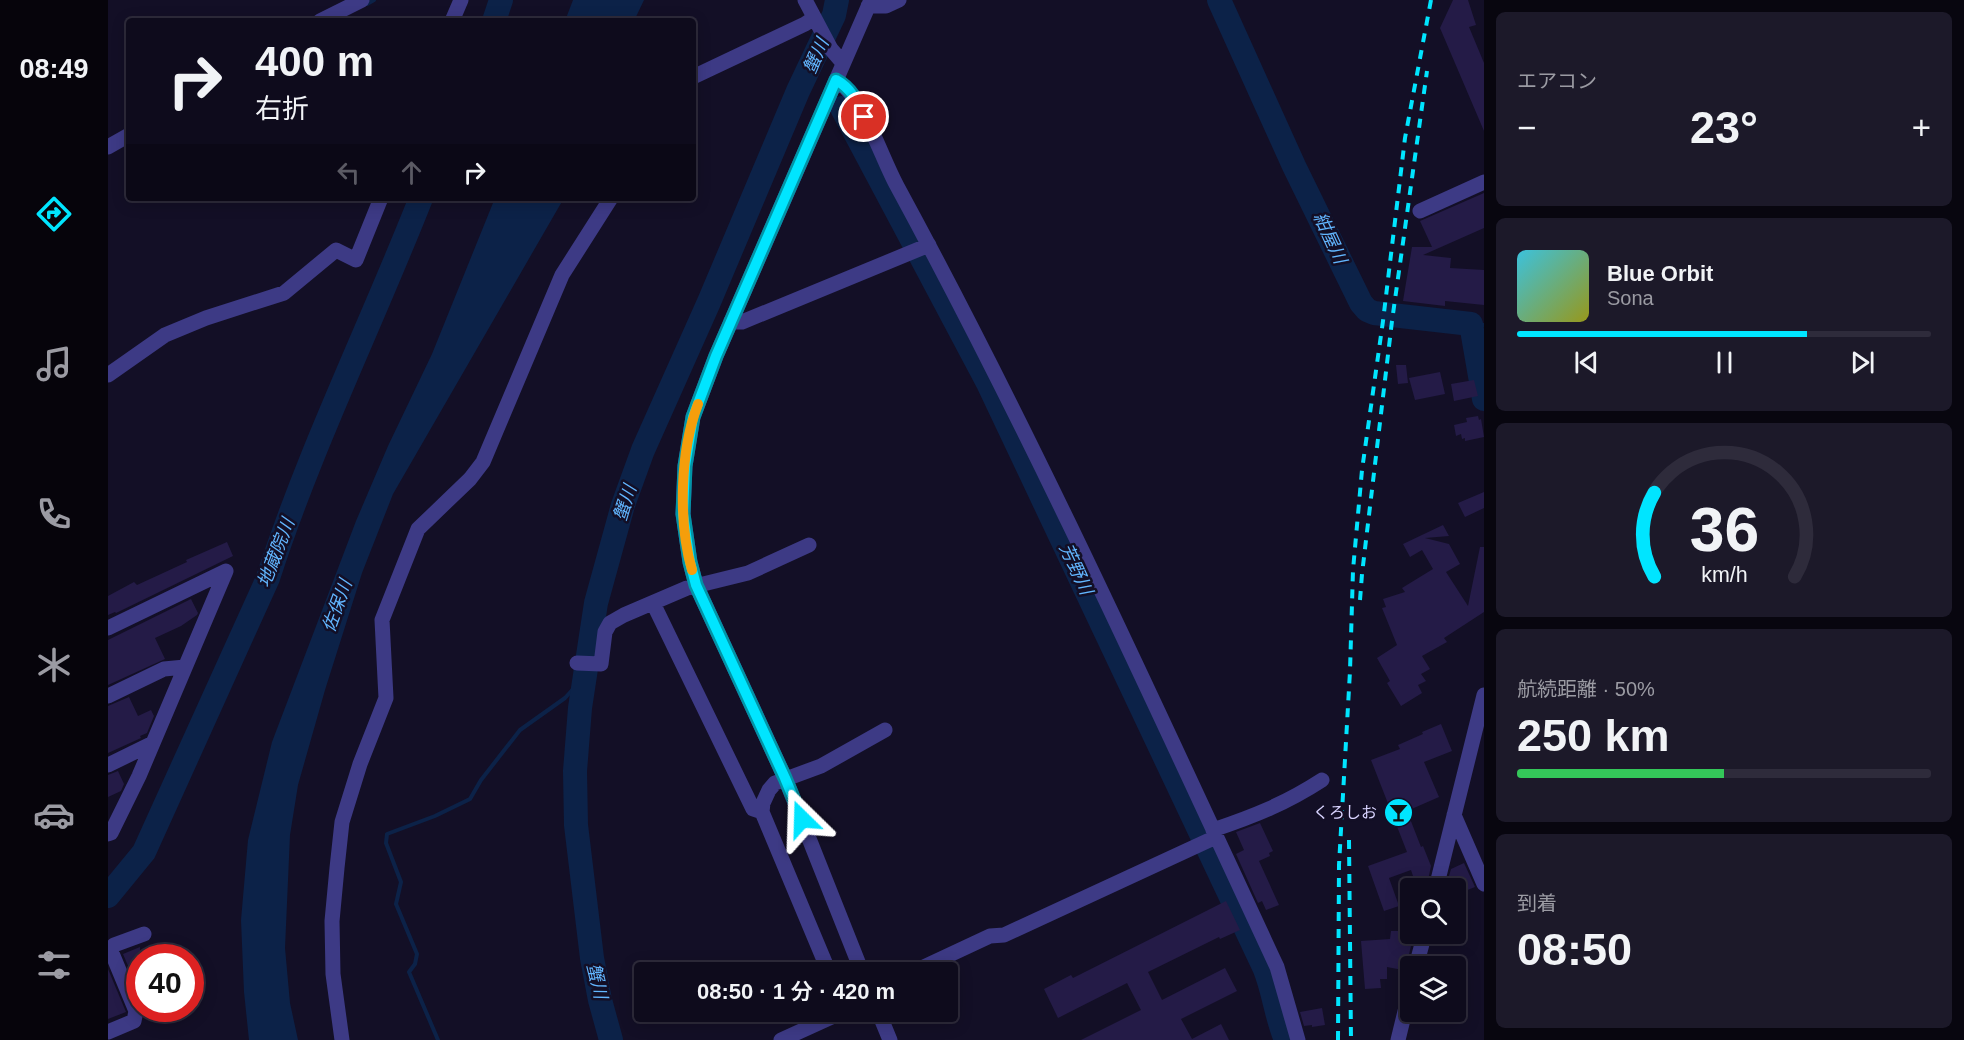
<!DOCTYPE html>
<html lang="ja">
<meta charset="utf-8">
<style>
:root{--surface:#0e0b1c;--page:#1c1929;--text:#f1f3f6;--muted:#9b9ba3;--line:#2e2b3b;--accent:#00e5ff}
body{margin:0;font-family:Arial,"Noto Sans JP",sans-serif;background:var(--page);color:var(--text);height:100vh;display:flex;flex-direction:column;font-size:22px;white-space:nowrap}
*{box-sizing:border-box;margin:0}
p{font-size:20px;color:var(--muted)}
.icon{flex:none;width:33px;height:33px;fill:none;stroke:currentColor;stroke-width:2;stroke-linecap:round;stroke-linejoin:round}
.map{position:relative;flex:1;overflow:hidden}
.panel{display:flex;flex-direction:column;gap:12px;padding:12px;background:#08060f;width:480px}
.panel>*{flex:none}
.top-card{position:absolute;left:18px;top:18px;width:570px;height:183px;border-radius:6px;box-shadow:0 3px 15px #0003,0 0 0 2px var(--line);background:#0e0b1c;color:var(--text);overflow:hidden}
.fabs{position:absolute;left:1292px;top:878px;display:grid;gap:12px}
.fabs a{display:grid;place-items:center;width:66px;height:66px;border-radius:6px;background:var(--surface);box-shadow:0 3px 15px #0003,0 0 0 2px var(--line);font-size:30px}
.speed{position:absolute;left:18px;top:944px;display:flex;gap:12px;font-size:30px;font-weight:700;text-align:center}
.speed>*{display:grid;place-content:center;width:78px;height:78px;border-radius:50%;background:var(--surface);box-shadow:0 3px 15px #0003,0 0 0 2px var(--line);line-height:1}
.speed .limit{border:9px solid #d22;background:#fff;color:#111}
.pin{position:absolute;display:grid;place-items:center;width:51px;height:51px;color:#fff;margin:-26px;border:3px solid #fff;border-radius:50%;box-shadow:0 2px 6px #0007}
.me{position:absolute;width:66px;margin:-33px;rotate:338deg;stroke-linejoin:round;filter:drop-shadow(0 0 4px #0008)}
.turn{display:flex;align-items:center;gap:21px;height:126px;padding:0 30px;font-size:27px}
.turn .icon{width:78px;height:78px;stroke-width:2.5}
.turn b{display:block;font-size:42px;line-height:51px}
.lanes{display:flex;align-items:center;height:57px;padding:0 30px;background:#0003;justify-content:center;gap:30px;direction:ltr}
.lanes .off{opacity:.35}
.big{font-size:45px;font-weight:600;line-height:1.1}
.panel .card{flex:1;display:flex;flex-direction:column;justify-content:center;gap:9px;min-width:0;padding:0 21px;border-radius:9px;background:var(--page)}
.panel .dial{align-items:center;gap:0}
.dial svg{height:156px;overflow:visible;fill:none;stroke:var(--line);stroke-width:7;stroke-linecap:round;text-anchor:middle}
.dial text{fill:var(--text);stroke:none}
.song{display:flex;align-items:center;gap:18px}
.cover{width:72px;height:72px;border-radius:9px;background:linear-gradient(135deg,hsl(190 70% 55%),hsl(60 70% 35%))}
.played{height:6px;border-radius:3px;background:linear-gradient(90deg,var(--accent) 70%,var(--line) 70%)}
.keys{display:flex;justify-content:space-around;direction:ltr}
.heat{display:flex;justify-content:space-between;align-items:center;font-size:33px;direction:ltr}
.charge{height:9px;border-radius:4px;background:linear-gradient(90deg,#34c759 50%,var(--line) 0)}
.trip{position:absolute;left:526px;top:962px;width:324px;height:60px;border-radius:6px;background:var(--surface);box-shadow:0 3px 15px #0003,0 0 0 2px var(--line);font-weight:600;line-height:60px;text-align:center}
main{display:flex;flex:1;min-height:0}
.dock{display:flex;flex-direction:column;width:108px;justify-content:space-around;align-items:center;background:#06040b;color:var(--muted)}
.dock .icon{width:42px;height:42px}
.dock .current{color:var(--accent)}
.dock b{font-size:27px;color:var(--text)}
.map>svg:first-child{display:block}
.water{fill:#0c2248}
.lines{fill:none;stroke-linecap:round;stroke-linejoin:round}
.stream{stroke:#0c2248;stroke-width:4}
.river{stroke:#0c2248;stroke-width:24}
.building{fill:#241b47}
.minor{stroke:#3d3a85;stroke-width:15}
.rail{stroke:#00e5ff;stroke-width:4;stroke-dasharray:9 8;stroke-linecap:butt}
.route-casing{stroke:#0095a6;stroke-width:15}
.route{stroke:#00e5ff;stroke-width:10}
.slow{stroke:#f59e0b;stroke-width:10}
.labels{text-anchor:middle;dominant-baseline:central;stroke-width:5;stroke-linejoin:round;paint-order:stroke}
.poi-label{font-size:16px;fill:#d9d4ff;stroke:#130f26;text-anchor:end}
.water-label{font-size:18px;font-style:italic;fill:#62b6ff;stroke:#130f26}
</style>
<main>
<nav class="dock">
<b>08:49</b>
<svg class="icon current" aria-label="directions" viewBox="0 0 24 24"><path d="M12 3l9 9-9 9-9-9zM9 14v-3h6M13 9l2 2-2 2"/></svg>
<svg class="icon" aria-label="music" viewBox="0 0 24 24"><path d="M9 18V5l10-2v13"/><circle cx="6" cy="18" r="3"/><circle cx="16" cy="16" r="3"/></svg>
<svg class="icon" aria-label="phone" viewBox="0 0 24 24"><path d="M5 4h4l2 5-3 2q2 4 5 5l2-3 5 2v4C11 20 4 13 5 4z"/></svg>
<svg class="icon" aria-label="climate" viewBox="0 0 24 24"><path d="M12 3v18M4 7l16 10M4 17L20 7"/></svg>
<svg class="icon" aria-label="car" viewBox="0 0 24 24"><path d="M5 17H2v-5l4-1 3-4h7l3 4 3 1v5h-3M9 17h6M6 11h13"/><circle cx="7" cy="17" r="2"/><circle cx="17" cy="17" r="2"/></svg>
<svg class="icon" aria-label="filters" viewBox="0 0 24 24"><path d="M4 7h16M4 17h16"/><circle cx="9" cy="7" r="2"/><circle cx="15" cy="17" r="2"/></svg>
</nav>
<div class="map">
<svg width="1376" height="1040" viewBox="0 0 1376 1040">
<rect width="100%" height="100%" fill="#130f26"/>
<path class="water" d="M465,0H536L526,21H457Z
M387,198H456L285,494L254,573L217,690L190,785L182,835L177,948L182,1003L190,1040H141L136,992L133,920L140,840L164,742L248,521L280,446L324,354Z"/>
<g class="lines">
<path class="stream" d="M259,4L266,0
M1363,324L1376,325
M330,1040L301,972L307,964L309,954L288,904L293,882L278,843L279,834L327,816L362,799L373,780L412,730L457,698L476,677"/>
<path class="river" d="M1111,0L1186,166L1253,303L1259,310L1266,313L1363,324L1376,399
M386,21L393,0
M734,108L880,383L1156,967C1166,991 1168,1017 1178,1040
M0,896L36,852L160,578C202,448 263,325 313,198
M503,1040L492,1000L484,958L468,825L467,771L472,708L488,603L515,505L535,450L601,302L690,91L726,15L729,0"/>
</g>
<path class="building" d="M1345,0H1360L1368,25L1361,27L1376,63V131L1332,28Z
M1376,193V228L1315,255L1343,258L1342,268L1376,270V305L1337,301V306L1295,301L1304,247H1324L1312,221Z
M1288,365H1298L1300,383L1290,384Z
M1332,372L1337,394L1307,400L1301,378Z
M1366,380L1370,396L1346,401L1343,384Z
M1370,416L1371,420L1373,419L1376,437L1357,441V438L1354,439L1353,434L1348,436L1346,425L1359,422L1358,418Z
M1376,492V508L1357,517L1350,503Z
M1335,525L1341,536L1317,538L1341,544L1352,564L1338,572L1360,606L1372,547H1376V612L1336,638L1339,642L1314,656L1322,669L1313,674L1318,681L1310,685L1314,693L1293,706L1279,683L1282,681L1269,658L1289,645L1274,608L1278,607L1275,599L1297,592L1294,588L1325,569L1314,550L1302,557L1295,544Z
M119,542L125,556L8,613L7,612L0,615V596L26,582L29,585L79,562L78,560Z
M83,599L90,613L89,615L73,626L47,638L57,659L0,685V640Z
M21,697L30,716L43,710L46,716L39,733L32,736L33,738L0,753V706Z
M1333,724L1344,751L1316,762L1331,797L1299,811L1313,847L1315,846L1323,866L1319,885L1309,888L1303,870L1281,878L1291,906L1276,911L1260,866L1299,852L1263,760L1292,749L1290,745L1315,734L1314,732Z
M10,771L16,784L13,791L0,797V775Z
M1152,823L1165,851L1161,853L1162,856L1151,861L1171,905L1158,910L1154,901L1150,903L1128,854L1136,850L1128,832Z
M1356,863L1367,887L1347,895V888H1341L1339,883L1343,869Z
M1118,901L1132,930L1112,939L1111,937L1040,972L1054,1000L1117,968L1129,991L1073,1019L1084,1039L1113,1024L1121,1040H973L1033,1010L1019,983L950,1018L936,989L963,975L965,978Z
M1291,928L1302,929V933H1306L1299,963L1300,971L1279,967V979H1272L1273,988L1257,989L1253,941L1282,939L1283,931H1290Z
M32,947V994L15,954Z
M0,969L18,1012L0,1019Z
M1214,1008L1217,1025L1204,1027V1025L1196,1026L1192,1012Z"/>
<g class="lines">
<path class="minor" d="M697,0L723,49L735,63
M760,6H778L791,0
M212,21L254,0
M344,21L353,0
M585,77L697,24L706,18
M728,80C754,95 773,157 789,186C927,440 1047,705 1169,967L1190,1040
M0,147L21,135
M1312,211L1376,182
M623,321L634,322L821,245
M0,375L57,335L98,318L176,293L228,250L248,260L273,198
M545,603L645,809L654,812
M0,628L118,571L31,776L3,833L0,834
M469,663L493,664L497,632L502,623L516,615L579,588L640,573L701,545
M0,696L56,669L77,667
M0,765L43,744
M1346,815L1376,884
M1105,830C1146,816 1177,804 1214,780
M1328,888L1376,695
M1308,966L1317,933
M721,972L654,812L655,803L661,790L667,783L713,766L777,730
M754,972L677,778L588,585L582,562L575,514L577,466L585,417L608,356L763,0
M805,972L882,936L896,935L1108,837
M770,1011L782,1040
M0,1032L26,1021L28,1011L3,951L6,945L36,934
M234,1040L225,974L224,921L229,868L234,822L252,764L278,698L274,620L310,529L362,479L375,462L454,275L503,198
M673,1040L737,1011
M1290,1040L1302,991"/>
<path class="rail" d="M1252,600L1254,574L1284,321L1319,71
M1241,840L1243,1040
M1230,1040L1231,865L1242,671L1245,570L1254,470L1275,321L1297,138L1323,0"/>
</g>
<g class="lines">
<defs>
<path id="route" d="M694,819L677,778L588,585L582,562L575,514L577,466L585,417L608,356L728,80C743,88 749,101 756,117"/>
</defs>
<use href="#route" class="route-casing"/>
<use href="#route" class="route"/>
<path class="slow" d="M584,570C570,522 572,451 590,404"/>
</g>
<defs>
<symbol id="bar-disc" viewBox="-11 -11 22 22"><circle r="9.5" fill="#00e5ff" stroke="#130f26"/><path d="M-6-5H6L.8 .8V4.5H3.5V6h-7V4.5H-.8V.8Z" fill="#111"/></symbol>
</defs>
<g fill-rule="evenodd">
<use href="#bar-disc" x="1274" y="796" width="33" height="33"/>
</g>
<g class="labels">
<g class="poi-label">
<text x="1269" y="812">くろしお</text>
</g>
<g class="water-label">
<text transform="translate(708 56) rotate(-66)">蟹川</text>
<text transform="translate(1222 238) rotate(65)">紺屋川</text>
<text transform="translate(517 503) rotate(-72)">蟹川</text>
<text transform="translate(168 553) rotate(-69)">地蔵院川</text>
<text transform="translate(968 569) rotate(65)">芳野川</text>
<text transform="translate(229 606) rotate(-70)">佐保川</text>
<text transform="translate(489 981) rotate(77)">蟹川</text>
</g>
</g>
</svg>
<div class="fabs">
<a><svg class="icon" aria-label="search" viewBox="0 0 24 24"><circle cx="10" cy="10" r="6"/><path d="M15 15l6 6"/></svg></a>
<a><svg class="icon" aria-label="layers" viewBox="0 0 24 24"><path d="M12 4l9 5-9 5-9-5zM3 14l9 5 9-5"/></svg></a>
</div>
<div class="speed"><div class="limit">40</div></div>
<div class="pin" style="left:756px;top:117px;background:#d93025"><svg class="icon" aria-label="arrive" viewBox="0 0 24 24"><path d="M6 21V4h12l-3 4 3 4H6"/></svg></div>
<svg class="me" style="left:694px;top:819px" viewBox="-20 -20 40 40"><path d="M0-17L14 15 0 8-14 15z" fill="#00e5ff" stroke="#fff" stroke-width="4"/></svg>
<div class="trip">08:50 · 1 分 · 420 m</div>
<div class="top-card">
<div class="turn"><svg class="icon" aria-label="right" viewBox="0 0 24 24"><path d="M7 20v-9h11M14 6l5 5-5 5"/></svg><div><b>400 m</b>右折</div></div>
<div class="lanes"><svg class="icon off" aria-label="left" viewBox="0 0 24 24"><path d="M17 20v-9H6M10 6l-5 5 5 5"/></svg><svg class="icon off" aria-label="ahead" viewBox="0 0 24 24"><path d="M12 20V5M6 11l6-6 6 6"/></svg><svg class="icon" aria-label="right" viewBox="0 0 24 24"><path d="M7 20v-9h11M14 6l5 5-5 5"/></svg></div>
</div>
</div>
<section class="panel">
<div class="card"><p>エアコン</p>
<div class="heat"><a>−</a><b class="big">23°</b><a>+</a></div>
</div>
<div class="card">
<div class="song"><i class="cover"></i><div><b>Blue Orbit</b><p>Sona</p></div></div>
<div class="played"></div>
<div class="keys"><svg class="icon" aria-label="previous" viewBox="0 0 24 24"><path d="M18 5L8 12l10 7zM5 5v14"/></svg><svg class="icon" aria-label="pause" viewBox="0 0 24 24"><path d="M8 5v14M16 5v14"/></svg><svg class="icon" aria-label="next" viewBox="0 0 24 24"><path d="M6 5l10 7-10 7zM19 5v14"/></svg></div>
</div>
<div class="card dial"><svg viewBox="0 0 100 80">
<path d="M14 69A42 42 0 1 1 86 69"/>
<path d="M14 69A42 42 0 0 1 14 26" stroke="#00e5ff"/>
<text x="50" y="56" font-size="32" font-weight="700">36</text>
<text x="50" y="72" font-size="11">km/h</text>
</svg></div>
<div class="card"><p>航続距離 · 50%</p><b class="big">250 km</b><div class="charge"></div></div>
<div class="card"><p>到着</p><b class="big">08:50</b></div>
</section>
</main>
